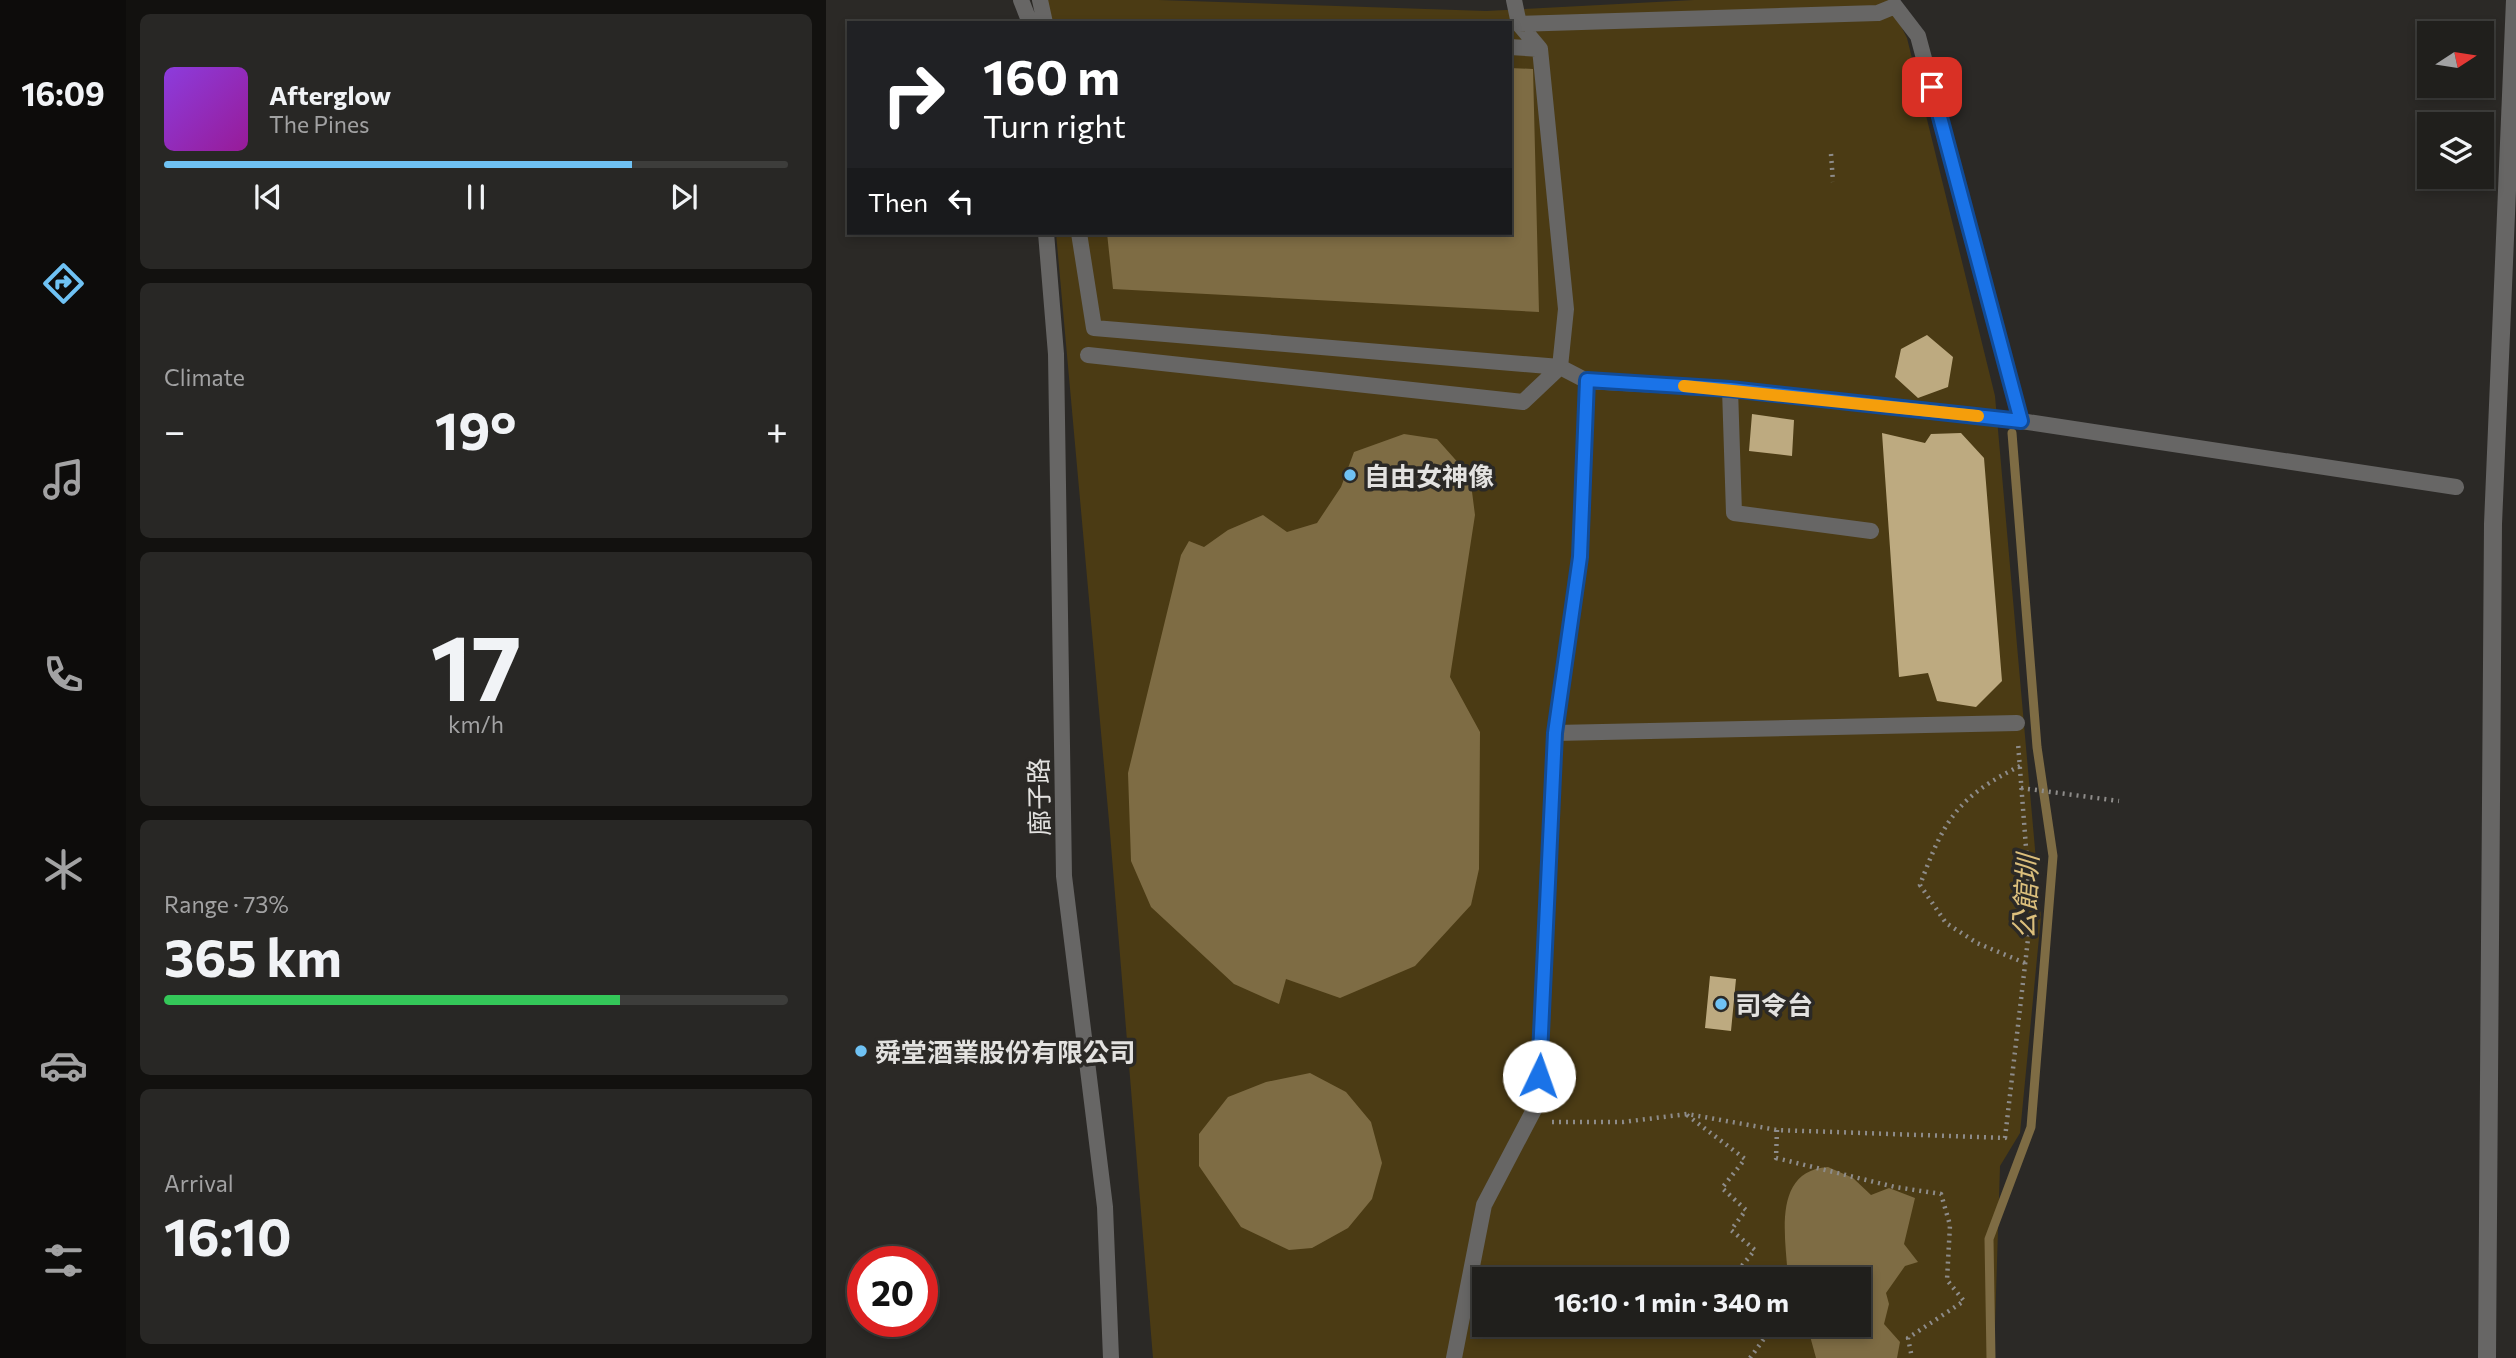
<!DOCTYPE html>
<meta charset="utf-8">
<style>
:root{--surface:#201f1c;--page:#282725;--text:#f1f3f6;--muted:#a2a2a3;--line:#3d3d3b;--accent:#6fc2f4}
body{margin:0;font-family:Commissioner,"Noto Sans TC",sans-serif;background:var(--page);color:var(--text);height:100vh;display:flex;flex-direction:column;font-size:26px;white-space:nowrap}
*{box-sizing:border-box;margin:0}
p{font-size:23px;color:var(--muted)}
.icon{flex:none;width:38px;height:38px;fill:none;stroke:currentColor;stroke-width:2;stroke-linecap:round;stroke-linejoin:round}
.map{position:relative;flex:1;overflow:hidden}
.details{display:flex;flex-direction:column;gap:14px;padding:14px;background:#12110f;width:700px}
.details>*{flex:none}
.hud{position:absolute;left:21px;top:21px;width:665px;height:214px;border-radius:0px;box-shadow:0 4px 10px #0003,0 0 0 2px var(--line);background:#202124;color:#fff;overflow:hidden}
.needle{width:46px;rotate:78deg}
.buttons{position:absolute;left:1591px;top:21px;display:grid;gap:14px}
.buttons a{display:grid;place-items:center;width:77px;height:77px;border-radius:0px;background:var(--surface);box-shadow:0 4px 10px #0003,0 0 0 2px var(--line);font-size:35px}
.speed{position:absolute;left:21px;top:1246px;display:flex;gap:14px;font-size:35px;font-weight:700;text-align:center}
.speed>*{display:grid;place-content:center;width:91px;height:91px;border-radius:50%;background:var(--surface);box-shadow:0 4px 10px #0003,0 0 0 2px var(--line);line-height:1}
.speed .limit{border:10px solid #d22;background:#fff;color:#111}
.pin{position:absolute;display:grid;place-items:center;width:60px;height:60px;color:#fff;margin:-30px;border-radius:14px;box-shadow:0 4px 10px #0006}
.me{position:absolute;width:77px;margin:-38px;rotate:3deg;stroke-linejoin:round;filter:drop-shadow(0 0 5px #0008)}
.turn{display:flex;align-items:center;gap:24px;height:147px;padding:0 21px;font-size:32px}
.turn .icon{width:91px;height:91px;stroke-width:2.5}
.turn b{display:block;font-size:49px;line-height:60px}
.then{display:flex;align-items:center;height:66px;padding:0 21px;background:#0003;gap:14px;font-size:26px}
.big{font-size:52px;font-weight:700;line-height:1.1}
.details .tile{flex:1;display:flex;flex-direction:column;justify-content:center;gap:10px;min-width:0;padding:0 24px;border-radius:10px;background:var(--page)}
.details .dial{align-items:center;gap:0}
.dial b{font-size:91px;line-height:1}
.song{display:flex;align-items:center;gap:21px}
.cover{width:84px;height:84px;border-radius:10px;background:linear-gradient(135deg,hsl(270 70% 55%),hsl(300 70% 35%))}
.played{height:7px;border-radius:4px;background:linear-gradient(90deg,var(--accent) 75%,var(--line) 75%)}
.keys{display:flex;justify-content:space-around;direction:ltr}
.heat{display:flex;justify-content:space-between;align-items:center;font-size:38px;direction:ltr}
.charge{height:10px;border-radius:5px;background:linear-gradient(90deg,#34c759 73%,var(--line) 0)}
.trip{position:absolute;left:646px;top:1267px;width:399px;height:70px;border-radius:0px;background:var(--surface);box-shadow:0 4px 10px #0003,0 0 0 2px var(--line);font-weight:700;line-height:70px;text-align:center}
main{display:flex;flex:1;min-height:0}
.menu{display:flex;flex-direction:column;width:126px;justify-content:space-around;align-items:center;background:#0d0c0b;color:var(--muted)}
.menu .icon{width:49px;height:49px}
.menu .current{color:var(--accent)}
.menu b{font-size:32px;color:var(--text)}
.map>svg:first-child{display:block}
.green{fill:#4b3b14;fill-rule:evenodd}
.water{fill:#7e6c44}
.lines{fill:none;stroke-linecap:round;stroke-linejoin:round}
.stream{stroke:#7e6c44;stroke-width:9}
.building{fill:#bdaa80}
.path{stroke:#8e8c8a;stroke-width:4.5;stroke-dasharray:2 5;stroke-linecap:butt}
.lane{stroke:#676665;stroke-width:16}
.street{stroke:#676665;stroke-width:18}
.route-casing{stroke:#114b97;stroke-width:18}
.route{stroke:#1a73e8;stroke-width:12}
.slow{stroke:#f59e0b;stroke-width:12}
.poi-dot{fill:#6fc2f4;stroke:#2b2926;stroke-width:2.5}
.labels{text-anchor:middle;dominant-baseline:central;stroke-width:7;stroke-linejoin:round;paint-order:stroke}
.poi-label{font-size:26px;font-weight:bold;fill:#e3e2e0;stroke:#2b2926;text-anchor:start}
.street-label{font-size:26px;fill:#e3e2e0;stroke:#2b2926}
.water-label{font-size:28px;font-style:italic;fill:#dcbf7c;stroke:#2b2926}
</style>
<main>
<nav class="menu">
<b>16:09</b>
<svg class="icon current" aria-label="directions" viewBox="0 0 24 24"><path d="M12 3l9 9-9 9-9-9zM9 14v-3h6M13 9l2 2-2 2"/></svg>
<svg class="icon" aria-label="music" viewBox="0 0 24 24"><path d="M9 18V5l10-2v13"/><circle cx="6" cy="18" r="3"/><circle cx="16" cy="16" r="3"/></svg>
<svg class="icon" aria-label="phone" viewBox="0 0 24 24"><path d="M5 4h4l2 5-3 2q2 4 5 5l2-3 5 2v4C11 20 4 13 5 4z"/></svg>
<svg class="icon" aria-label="climate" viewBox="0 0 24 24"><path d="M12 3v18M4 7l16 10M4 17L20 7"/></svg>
<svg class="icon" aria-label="car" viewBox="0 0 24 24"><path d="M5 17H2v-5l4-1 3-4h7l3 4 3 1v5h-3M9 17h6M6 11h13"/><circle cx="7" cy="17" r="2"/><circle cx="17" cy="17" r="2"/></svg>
<svg class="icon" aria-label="filters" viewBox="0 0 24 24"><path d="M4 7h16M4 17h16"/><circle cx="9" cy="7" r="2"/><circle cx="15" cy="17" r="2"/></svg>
</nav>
<section class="details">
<div class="tile">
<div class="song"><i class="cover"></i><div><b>Afterglow</b><p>The Pines</p></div></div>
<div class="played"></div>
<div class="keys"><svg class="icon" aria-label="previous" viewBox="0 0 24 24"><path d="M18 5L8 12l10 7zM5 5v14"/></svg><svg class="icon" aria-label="pause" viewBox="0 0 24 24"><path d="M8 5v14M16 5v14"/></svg><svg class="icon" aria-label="next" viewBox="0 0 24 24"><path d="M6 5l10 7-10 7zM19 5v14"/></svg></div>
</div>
<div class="tile"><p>Climate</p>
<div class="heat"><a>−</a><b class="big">19°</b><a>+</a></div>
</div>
<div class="tile dial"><b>17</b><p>km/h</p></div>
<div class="tile"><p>Range · 73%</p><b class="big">365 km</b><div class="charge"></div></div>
<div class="tile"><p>Arrival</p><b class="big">16:10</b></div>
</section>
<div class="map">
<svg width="1690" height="1358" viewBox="0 0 1690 1358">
<rect width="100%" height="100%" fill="#2b2926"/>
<path class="green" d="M208,0H333L660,11L868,0H1062L1081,38L1169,396L1215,917L1194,1133L1174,1166L1168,1358H327L283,821L230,233H684V23H210ZM658,1279H1032V1325H658Z"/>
<path class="water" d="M684,68L707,69L713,312L287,289L281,233H684Z
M578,434L611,439L644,476L649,515L624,677L654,732L653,869L645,905L589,966L514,998L460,979L453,1004L408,984L325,907L305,861L302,773L355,555L363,541L378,547L402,530L437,515L461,532L491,523L515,487L528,452Z
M484,1073L520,1092L545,1122L556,1163L546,1199L522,1228L486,1248L463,1250L415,1227L373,1166V1134L402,1097L440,1082Z
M1002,1167L1027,1178L1045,1195L1063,1188L1089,1198L1078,1244L1092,1262L1079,1266L1060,1293L1063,1304L1058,1324L1074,1342L1071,1358H990L981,1325H1032V1279H962C960,1239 945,1171 1002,1167Z"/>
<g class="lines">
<path class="stream" d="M1165,1358L1163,1239L1205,1127L1227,856L1211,747L1186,433"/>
</g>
<path class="building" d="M1101,335L1127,357L1122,387L1092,398L1069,377L1075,349Z
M926,414L968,420L966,456L923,451Z
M1056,433L1099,443L1105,434L1135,433L1158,458L1176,681L1150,707L1111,701L1102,673L1073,677Z
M884,976L910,979L905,1031L879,1028Z"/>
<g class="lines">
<path class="path" d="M1005,154L1007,182
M1194,766C1131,797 1118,820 1094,885L1120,923L1151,943L1199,963
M1195,788L1293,801
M861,1115L919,1159L896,1188L920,1210L905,1230L929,1250L908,1275L914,1279
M726,1122H797L861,1114L951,1130L1179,1138L1205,913L1192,743
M951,1130L950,1158L1069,1187L1115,1194L1124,1225L1121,1280L1138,1301L1082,1338L1086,1358
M924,1358L940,1336L925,1325"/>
<path class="lane" d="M195,0L204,23
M214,0L219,23
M693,24L1052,13L1069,6L1092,36L1195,421
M684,47L714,49
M220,233L230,354L238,876L279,1207L285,1358
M253,233L268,328L734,367L740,309L714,49L693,24L688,0
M262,355L697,402L734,367L761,381L904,389L1195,421L1630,487
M904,389L908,513L1045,531
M729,733L1191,723
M628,1358L658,1205L712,1102L729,733L754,557L761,381"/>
<path class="street" d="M1661,1358L1667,524L1689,0"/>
</g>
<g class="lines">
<defs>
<path id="route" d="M713,1076L729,733L754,557L761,380L904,389L1195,421L1106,87"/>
</defs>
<use href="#route" class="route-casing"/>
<use href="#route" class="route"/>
<path class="slow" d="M858,386L1152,416"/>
</g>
<g class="poi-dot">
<circle cx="524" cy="475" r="7"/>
<circle cx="895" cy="1004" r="7"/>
<circle cx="35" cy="1051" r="7"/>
</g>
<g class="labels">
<g class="poi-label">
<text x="538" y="475">自由女神像</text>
<text x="909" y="1004">司令台</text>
<text x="49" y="1051">舜堂酒業股份有限公司</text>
</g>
<g class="street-label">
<text transform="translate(212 797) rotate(-91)">廍子路</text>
</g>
<g class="water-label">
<text transform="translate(1199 897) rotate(-87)">公館圳</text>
</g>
</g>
</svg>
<div class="buttons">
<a><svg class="needle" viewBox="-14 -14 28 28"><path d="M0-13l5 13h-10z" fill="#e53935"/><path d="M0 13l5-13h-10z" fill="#a2a2a3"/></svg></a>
<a><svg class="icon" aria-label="layers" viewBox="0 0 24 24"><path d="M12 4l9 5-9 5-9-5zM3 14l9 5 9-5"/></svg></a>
</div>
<div class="speed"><div class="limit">20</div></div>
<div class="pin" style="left:1106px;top:87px;background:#d93025"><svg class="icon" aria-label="arrive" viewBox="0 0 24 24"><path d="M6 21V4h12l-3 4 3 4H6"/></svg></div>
<svg class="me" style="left:713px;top:1076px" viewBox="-20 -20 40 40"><circle r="19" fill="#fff"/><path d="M0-13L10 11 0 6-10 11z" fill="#1a73e8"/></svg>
<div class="trip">16:10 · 1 min · 340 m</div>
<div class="hud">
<div class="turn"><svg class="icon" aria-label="right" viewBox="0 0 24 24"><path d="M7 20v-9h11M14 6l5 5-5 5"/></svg><div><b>160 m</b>Turn right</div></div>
<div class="then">Then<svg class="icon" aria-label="left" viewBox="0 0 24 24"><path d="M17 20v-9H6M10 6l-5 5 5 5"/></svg></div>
</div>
</div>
</main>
